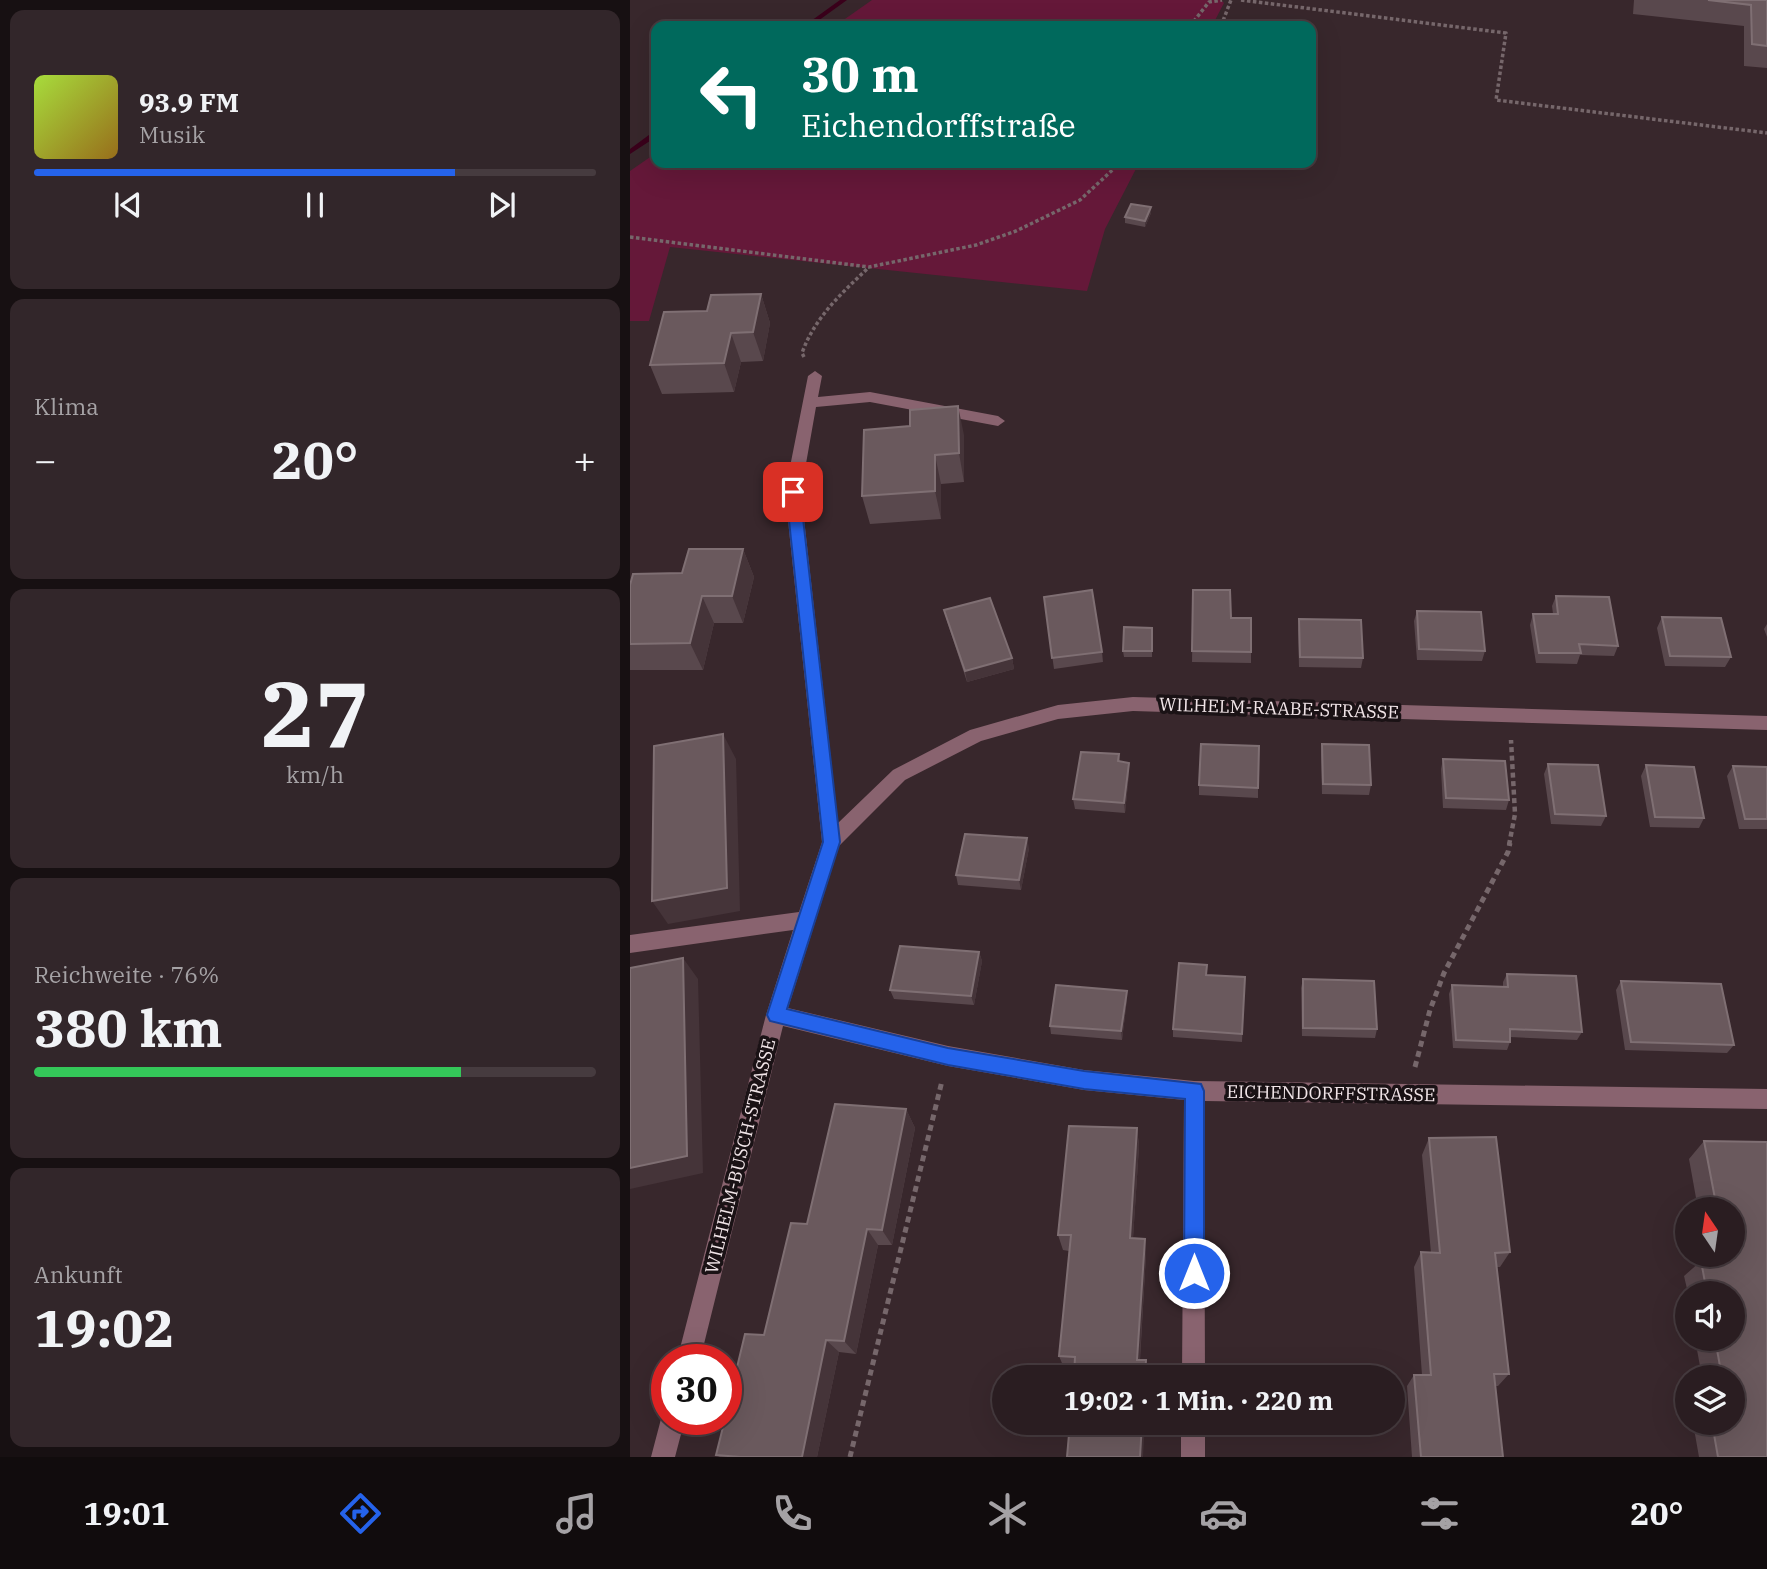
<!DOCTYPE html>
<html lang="de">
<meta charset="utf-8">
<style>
:root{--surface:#2a1d21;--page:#32262a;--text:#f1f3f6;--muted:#a5a2a5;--line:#463b3f;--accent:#2563eb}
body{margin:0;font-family:"IBM Plex Serif",serif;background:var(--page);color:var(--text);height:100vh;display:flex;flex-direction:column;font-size:26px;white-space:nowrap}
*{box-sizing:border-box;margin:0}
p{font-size:23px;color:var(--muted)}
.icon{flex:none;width:38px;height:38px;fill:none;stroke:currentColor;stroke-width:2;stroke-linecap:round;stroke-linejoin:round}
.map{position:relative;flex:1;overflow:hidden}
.drawer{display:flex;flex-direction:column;gap:10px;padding:10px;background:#171012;width:630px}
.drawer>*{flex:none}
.banner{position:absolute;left:21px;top:21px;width:665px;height:147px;border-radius:14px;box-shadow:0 7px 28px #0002,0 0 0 2px var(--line);background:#00695c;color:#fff;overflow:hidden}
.needle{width:46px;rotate:347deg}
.tools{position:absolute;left:1045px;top:1197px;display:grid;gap:14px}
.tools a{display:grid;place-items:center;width:70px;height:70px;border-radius:50%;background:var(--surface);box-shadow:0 7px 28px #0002,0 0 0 2px var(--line);font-size:35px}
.speed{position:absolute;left:21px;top:1344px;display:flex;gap:14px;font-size:35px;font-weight:700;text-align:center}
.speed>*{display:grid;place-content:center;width:91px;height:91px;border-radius:50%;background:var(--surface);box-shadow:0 7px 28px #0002,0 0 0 2px var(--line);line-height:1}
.speed .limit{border:10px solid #d22;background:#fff;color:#111}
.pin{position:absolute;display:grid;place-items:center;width:60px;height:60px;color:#fff;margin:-30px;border-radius:14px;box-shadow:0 4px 10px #0006}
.me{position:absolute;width:77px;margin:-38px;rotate:0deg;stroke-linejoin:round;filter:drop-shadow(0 0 5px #0008)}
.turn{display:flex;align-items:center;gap:24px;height:147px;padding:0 35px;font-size:32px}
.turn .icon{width:91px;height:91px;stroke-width:2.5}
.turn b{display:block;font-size:49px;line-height:60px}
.big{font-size:52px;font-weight:700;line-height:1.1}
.drawer .card{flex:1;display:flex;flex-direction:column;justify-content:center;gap:10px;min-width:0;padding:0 24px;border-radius:14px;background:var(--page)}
.drawer .dial{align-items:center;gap:0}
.dial b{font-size:91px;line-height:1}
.song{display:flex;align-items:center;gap:21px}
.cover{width:84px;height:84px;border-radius:10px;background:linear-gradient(135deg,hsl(80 70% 55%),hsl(40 70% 35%))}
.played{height:7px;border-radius:4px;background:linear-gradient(90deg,var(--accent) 75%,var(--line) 75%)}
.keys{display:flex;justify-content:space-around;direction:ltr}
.heat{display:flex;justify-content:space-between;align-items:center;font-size:38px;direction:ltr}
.charge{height:10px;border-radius:5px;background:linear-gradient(90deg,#34c759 76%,var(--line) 0)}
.trip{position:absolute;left:362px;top:1365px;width:413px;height:70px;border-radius:35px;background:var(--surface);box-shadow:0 7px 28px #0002,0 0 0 2px var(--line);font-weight:700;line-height:70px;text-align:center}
.menu{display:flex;height:112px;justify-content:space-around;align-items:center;background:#110c0d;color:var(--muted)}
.menu .icon{width:49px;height:49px}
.menu .selected{color:var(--accent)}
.menu b{font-size:32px;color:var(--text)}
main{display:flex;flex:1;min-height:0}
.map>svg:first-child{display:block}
.green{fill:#651839}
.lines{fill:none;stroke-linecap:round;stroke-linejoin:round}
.stream{fill:#3a001b;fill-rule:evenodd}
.path-far2{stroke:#76676b;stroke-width:3.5;stroke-dasharray:3.5 2.5;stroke-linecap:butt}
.path-far1{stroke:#76676b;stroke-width:4.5;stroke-dasharray:5 3.5;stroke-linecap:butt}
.path{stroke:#76676b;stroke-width:5;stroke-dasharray:6 4.5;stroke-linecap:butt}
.minor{fill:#89636f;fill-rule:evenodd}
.wall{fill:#59484d}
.shaded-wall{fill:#453439}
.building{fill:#6a595d;stroke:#7f6f73;stroke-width:2}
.route{fill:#2563eb;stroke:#184099;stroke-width:2}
.labels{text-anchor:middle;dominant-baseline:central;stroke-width:7;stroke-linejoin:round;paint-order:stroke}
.street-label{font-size:18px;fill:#f1e5e8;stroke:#1a1215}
</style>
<main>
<section class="drawer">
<div class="card">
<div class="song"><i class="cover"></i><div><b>93.9 FM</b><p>Musik</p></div></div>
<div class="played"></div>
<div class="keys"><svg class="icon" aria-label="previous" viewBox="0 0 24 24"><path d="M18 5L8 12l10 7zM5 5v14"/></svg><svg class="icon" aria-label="pause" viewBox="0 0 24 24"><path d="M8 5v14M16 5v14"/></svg><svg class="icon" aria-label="next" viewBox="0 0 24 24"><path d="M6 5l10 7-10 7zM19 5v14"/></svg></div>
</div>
<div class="card"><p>Klima</p>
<div class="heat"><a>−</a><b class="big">20°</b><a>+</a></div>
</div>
<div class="card dial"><b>27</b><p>km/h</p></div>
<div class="card"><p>Reichweite · 76%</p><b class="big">380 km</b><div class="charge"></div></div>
<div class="card"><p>Ankunft</p><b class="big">19:02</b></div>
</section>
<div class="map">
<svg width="1137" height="1457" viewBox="0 0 1137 1457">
<rect width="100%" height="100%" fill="#38272c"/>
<path class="green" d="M242,0H591L594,3L582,26H205Z
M26,153V163H509L475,229L457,291L40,247L19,321H0V171Z"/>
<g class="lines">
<path class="stream" d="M210,0H217L181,26H174Z
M23,132H26V137L0,154V149Z"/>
<path class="path-far2" d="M611,0L876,33L866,100L1137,133
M560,26L579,2L592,0
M591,26L601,0
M0,237L239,267L346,245L386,231L450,200L490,163
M174,357L172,353C185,317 211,294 238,268"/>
<path class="path-far1" d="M879,845L885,814L881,740"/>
<path class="path" d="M785,1067L800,1010L814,973L878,852L880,843
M220,1457L312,1081"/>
<path class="minor" d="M185,371L192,376L188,397L240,392L368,416L375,421L368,426L240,402L186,407L171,492L208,823L263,770L340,730L428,705L503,697L1137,716V730L503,711L428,719L351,741L275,780L209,846L158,1008L318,1046L454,1070L564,1081L1137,1089V1109L574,1101L575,1377H552L554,1100L454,1090L318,1066L153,1026L70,1360H47L136,1015L163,930L0,953V935L169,912L192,842L155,492L178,376Z
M37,1410V1419H55L45,1457H21L31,1419Z
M551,1423H575V1457H551Z"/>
</g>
<path class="wall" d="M1004,0H1137V68L1114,66V26L1003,14Z
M521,207V213L515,227L495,223V217Z
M131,294L140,323L133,361L111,362L104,392L32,394L20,365L77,311Z
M334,435V482L311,484V519L240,524L232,496Z
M113,549L124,577L113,623H84L73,670H0V585L52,573Z
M563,590L601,618L621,652V663L562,662Z
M926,596L988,646L984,656L950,655L947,664L906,663L900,625L903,614H923L922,606Z
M414,597L472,652L473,662L424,669Z
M314,610L382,658L384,669L337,682L317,621Z
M787,611L855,651L852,661L787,660L784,621Z
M1032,617L1101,657L1095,667L1035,666L1027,628Z
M669,619L733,658L731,668L669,667L668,630Z
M1137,624V637L1134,629Z
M522,628V657H494L493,651Z
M692,744L741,785L739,795L692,794L691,754Z
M489,754L490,762L499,763V773L495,813L445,809L443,799Z
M813,759L879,800L876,810L813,808L811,769Z
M918,764L976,816L971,826L921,824L914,774Z
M1016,765L1074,818L1069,828L1020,827L1011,776Z
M1103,766L1137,767V829H1109L1097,776Z
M569,785L628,788V798L569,795Z
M399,848L391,890L328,885L326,875Z
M349,952L352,961L344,1005L264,999L260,990Z
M877,974L952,1032L947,1040L880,1037V1042L877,1050L823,1048L819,994L822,985L873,987V982Z
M577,975L615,977L612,1042L543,1037V1029Z
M673,979L747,1029L745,1038L672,1036L671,988Z
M991,981L1104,1045L1097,1053L995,1050L986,990Z
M497,991V999L492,1040L421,1034L420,1026Z
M276,1109L285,1128L262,1245H248L226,1354L209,1352L187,1457H90L86,1455L134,1335L177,1224Z
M507,1128L509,1146L503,1238L516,1254L510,1360L518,1372V1377H444V1368H434L429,1356L439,1251L433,1250L428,1235Z
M799,1138L880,1252L870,1267H867L879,1374L868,1386H865L873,1457H782L777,1386L784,1375H792L784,1267L791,1252L801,1253L792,1155Z
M1074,1141L1137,1142V1457H1069L1063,1423H1102V1377H1072L1065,1339H1102V1293H1058L1054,1276L1071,1261H1077L1076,1255H1102V1209H1068L1059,1159Z"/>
<path class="shaded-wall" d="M521,207V213L515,227V221Z
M131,294L140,323L133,361L123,332Z
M101,333L111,362L104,392L94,363Z
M328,406L334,435V482L329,453Z
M305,455L311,484V519L305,491Z
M113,549L124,577L113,623L102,596Z
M72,596L84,623L73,670L60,643Z
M382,658L384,669L337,682L335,671Z
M93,734L106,759L110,911L38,924L22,901Z
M499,763V773L495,813L494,803Z
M397,838L399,848L391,890L389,880Z
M349,952L352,961L344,1005L341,996Z
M53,958L68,979L73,1173L0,1189V1168Z
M497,991V999L492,1040L491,1031Z
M276,1109L285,1128L262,1245L252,1230Z
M507,1128L509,1146L502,1253L500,1238Z
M237,1229L248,1245L226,1354L214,1341Z
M515,1239L516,1254L509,1372L507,1360Z
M196,1340L209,1352L187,1457H172Z
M516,1360L518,1372V1377H515Z
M512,1423H515L513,1457H510Z"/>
<path class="building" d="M1078,0H1137V46L1122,44L1121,5Z
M501,204L521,207L515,221L495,217Z
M131,294L123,332L101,333L94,363L20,365L34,312L77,311L81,295Z
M328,406L329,453L305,455V491L232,496L234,430L280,426V410Z
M59,549H113L102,596H72L60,643L0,644V585L3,574L52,573Z
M462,590L472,652L422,658L414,597Z
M563,590H600L601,618H621V652L562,651Z
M926,596L979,597L988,646L949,644L951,653H909L903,614H928Z
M360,598L382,658L335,671L314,610Z
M787,611L851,612L855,651L789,649Z
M1032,617L1091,618L1101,657L1040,656Z
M669,619L731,620L733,658L670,657Z
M494,627L522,628V651H493Z
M93,734L97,888L22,901L24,746Z
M571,744L629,746L628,788L569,785Z
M692,744L739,745L741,785L693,784Z
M451,752L489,754L488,761L499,763L494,803L443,799Z
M813,759L875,761L879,800L816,798Z
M918,764L968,765L976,816L925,814Z
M1016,765L1064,767L1074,818L1025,817Z
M1103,766L1137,767V819H1115Z
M335,834L397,838L389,880L326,875Z
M270,946L349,952L341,996L260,990Z
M53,958L57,1156L0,1168V968Z
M549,963L577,965L576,975L615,977L612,1034L543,1029Z
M877,974L946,976L952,1032L880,1029V1042L826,1040L822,985L878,987Z
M673,979L744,981L747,1029L673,1028Z
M991,981L1091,984L1104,1045L1001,1042Z
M426,985L497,991L491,1031L420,1026Z
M205,1104L276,1109L252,1230L237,1229L214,1341L196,1340L172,1457H110L86,1455L95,1419H96V1413L115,1334L134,1335L161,1223L177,1224Z
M439,1126L507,1128L500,1238L515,1239L507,1360H516L515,1377H444L445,1357L429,1356L441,1235H428Z
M866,1137L880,1252L865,1253L879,1374H864L873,1457H791L784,1375H801L791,1252L810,1253L799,1138Z
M1074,1141L1137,1142V1457H1088L1082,1423H1102V1377H1092L1085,1339H1102V1293H1077L1071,1261H1097L1096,1255H1102V1209H1087Z
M440,1423H512L510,1457H437Z"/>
<path class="route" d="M163,487L170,492L210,842L157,1009L318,1048L454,1071L571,1084L574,1091V1273L571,1280L564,1283L557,1280L554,1273L555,1099L454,1089L318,1065L140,1021L137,1015L193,842L156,492Z"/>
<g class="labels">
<g class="street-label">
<text transform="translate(649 708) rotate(2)">WILHELM-RAABE-STRASSE</text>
<text transform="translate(701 1093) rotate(1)">EICHENDORFFSTRASSE</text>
<text transform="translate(110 1156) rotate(-76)">WILHELM-BUSCH-STRASSE</text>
</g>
</g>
</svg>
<div class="tools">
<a><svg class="needle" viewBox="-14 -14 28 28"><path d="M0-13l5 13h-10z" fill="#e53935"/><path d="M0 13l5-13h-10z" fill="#a5a2a5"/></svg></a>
<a><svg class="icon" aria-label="sound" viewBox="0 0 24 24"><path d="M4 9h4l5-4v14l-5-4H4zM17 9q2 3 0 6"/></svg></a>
<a><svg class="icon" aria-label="layers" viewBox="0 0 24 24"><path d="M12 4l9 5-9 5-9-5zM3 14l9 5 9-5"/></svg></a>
</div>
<div class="speed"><div class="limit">30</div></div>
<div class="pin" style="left:163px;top:492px;background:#d93025"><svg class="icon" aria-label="arrive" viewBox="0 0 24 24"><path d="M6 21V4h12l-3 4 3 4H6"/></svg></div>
<svg class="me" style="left:564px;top:1273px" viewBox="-20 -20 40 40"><circle r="17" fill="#2563eb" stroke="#fff" stroke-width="3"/><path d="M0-11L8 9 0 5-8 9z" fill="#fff"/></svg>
<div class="trip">19:02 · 1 Min. · 220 m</div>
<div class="banner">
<div class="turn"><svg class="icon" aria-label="left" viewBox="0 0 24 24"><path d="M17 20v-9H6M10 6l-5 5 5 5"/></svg><div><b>30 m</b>Eichendorffstraße</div></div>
</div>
</div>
</main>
<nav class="menu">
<b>19:01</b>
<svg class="icon selected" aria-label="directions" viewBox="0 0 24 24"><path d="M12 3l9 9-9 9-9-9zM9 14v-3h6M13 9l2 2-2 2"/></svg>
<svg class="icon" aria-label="music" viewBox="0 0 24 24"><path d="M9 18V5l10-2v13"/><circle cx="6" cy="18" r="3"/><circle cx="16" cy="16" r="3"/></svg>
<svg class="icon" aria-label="phone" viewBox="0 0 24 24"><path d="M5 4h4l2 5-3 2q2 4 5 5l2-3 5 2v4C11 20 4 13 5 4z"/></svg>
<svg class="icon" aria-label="climate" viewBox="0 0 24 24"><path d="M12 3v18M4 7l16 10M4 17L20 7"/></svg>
<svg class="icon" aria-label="car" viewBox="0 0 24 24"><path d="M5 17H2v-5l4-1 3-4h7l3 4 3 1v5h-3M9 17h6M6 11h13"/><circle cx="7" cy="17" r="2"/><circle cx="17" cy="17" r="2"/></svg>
<svg class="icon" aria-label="filters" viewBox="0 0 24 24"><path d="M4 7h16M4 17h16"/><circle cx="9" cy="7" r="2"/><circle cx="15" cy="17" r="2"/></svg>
<b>20°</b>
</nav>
